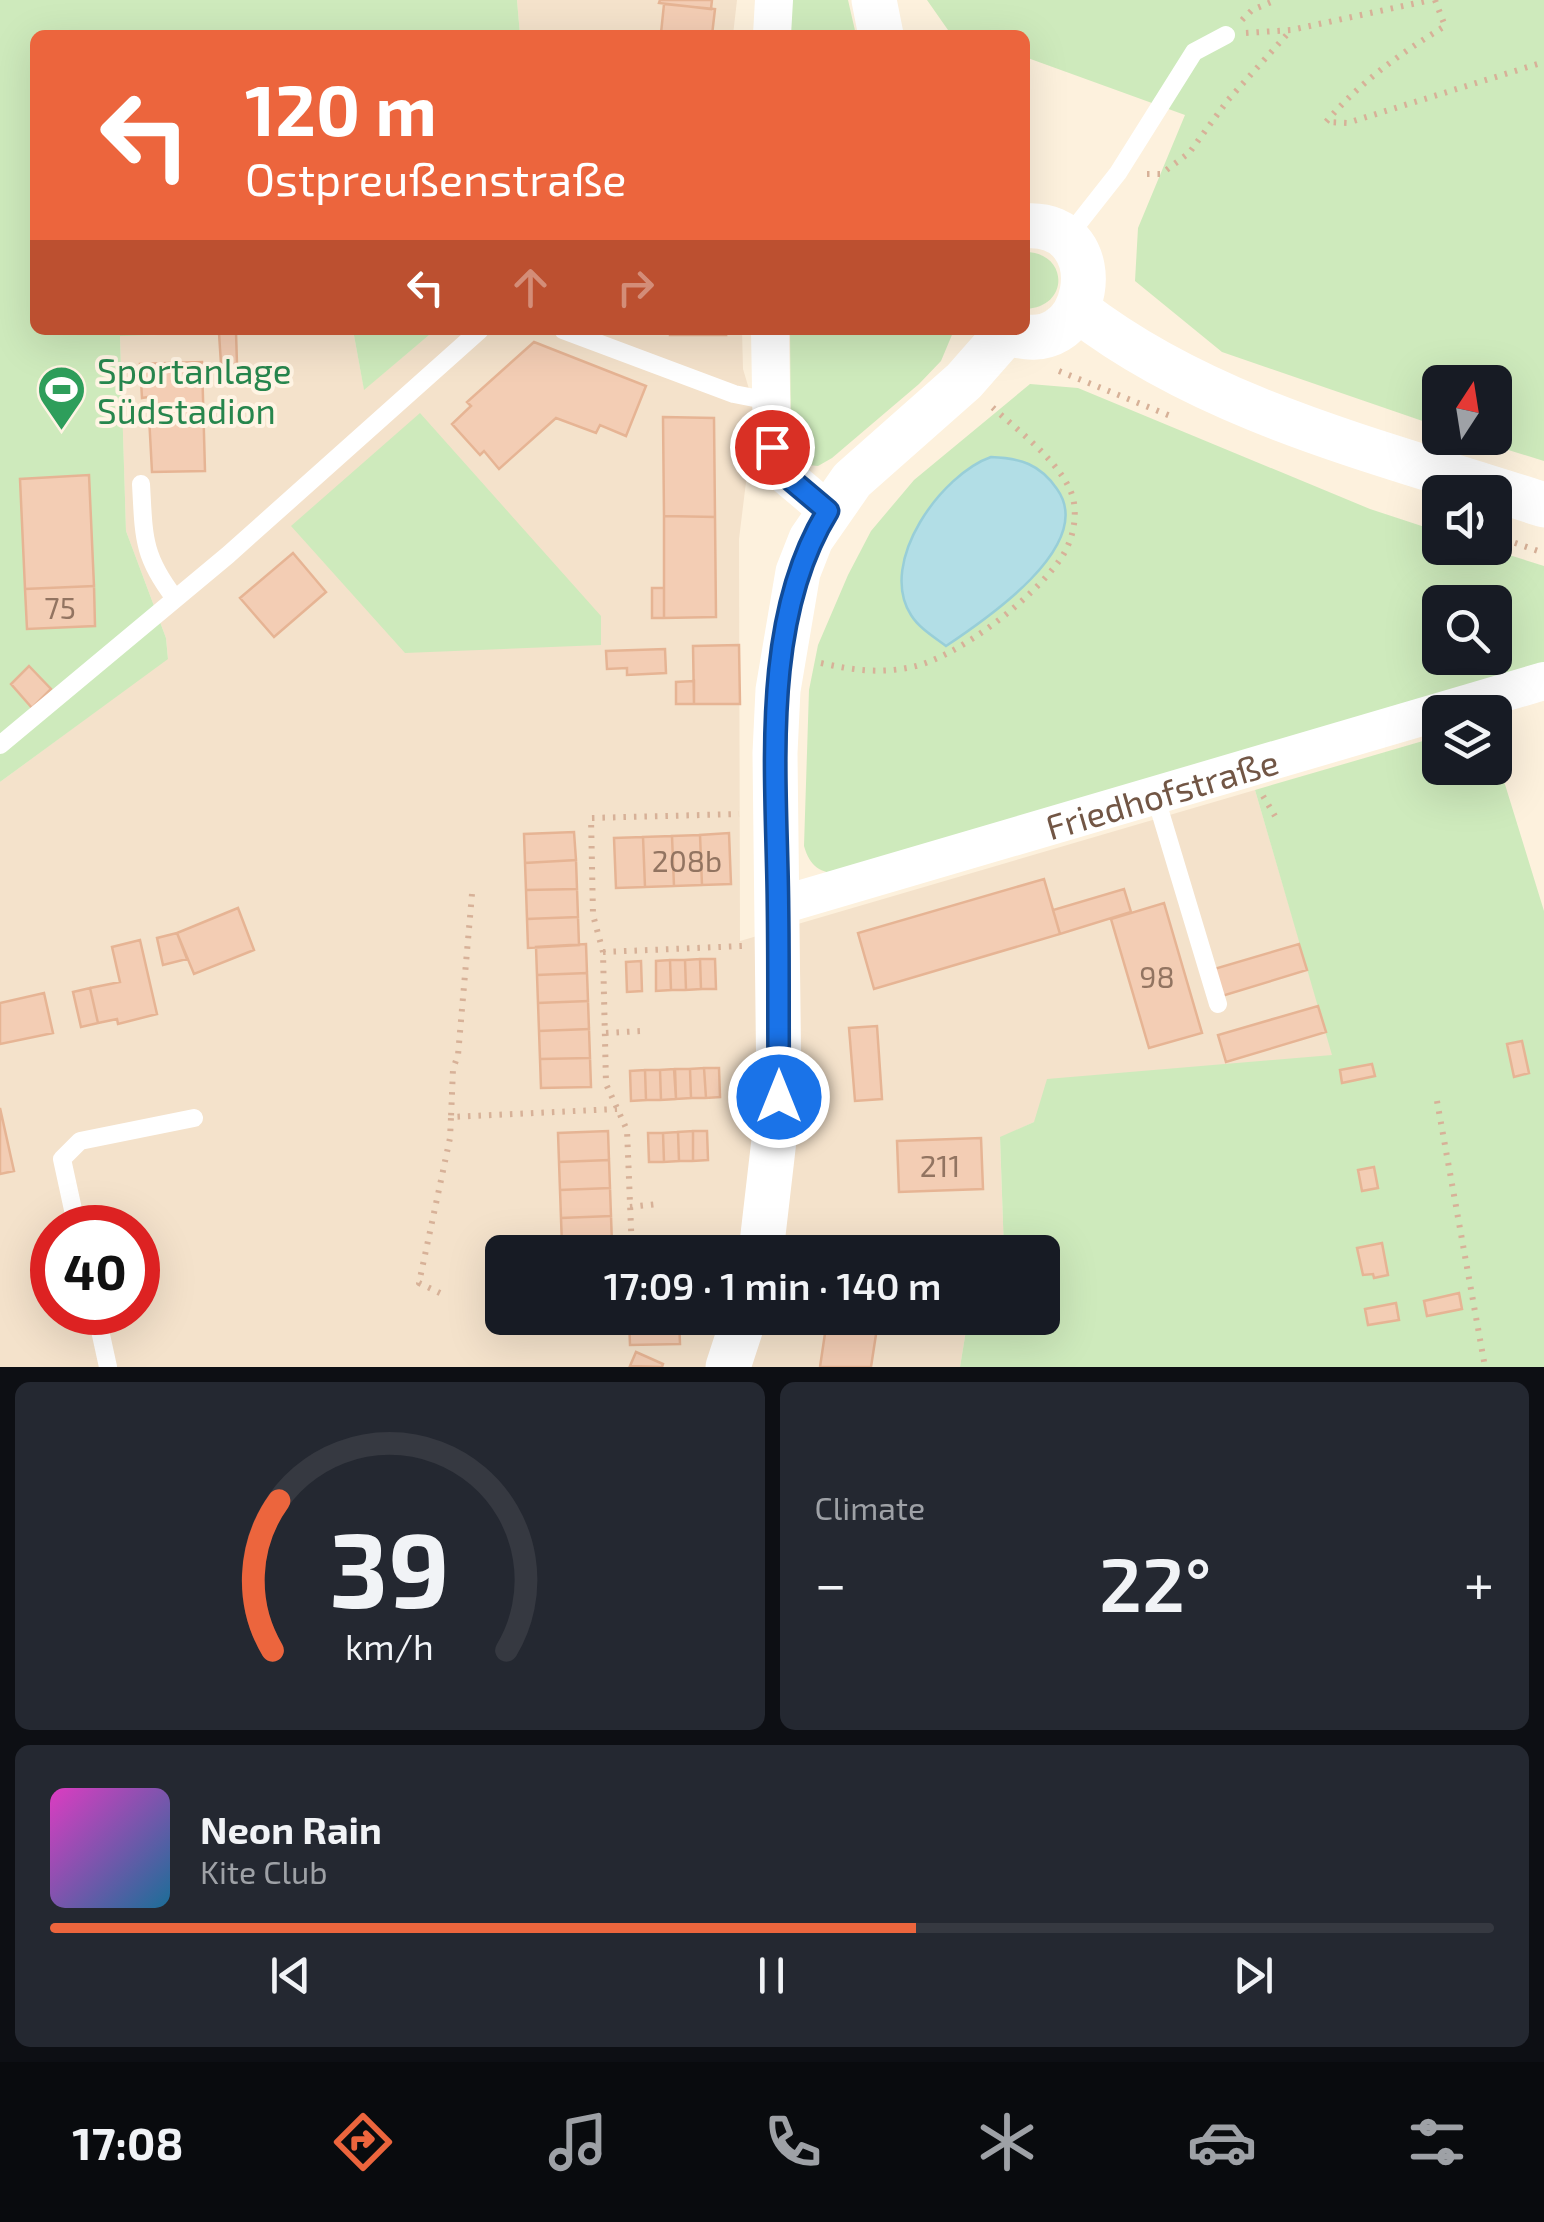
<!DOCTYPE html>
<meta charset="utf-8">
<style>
:root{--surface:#171b24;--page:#242831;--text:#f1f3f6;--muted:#9ea1a6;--line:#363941;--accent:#ec653d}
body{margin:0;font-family:"Exo 2",sans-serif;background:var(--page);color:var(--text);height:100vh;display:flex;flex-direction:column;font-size:38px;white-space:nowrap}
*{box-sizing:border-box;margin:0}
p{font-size:32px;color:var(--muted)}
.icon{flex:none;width:55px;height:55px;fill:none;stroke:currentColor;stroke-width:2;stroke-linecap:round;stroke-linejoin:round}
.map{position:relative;height:1367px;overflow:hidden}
.drawer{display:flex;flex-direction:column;gap:15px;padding:15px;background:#0d0f14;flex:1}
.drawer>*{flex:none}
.banner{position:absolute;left:30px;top:30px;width:1000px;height:305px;border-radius:15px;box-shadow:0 10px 40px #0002;background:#ec653d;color:#fff;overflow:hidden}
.needle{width:65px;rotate:12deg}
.buttons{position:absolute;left:1422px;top:365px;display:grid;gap:20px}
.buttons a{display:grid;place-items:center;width:90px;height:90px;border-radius:15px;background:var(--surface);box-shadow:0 10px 40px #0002;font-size:50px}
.speed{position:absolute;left:30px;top:1205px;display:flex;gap:20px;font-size:50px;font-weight:700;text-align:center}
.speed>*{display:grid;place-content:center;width:130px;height:130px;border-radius:50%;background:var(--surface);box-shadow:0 10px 40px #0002;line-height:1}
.speed .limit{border:15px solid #d22;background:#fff;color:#111}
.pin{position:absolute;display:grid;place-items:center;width:85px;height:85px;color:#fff;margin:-42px;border:5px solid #fff;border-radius:50%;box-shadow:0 2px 10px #0007}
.me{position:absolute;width:110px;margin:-55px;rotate:0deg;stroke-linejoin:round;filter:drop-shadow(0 0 8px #0008)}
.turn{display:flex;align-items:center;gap:35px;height:210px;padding:0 50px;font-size:45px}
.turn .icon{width:130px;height:130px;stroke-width:2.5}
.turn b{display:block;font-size:70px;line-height:85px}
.lanes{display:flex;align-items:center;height:95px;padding:0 50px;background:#0003;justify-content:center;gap:50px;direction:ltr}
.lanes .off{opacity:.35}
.big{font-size:75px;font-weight:600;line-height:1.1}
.drawer .tile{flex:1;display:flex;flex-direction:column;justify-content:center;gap:15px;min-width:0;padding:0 35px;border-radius:15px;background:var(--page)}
.drawer .dial{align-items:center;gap:0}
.dial svg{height:260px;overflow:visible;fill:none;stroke:var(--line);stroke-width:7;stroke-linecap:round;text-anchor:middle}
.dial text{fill:var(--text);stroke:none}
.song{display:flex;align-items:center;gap:30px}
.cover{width:120px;height:120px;border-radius:15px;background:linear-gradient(135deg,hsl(310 70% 55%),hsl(200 70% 35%))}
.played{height:10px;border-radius:5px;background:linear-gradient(90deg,var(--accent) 60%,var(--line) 60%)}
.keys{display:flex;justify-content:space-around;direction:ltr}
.heat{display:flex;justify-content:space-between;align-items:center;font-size:55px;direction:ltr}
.drawer .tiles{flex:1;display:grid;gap:15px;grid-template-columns:1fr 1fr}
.tile:last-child{grid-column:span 2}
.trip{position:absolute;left:485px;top:1235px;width:575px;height:100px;border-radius:15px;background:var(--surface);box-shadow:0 10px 40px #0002;font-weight:600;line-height:100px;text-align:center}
.tab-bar{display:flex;height:160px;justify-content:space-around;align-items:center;background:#090b0e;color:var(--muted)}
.tab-bar .icon{width:70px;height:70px}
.tab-bar .selected{color:var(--accent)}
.tab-bar b{font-size:45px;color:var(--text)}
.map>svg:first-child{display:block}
.residential{fill:#f4e2cb;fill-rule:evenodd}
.green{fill:#ceeabc;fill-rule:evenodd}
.water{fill:#b2dee6;stroke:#98ced8;stroke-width:2.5}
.building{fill:#f3cdb4;stroke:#e6b494;stroke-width:2.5}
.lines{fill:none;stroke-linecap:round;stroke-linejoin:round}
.path{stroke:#d7b198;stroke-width:6;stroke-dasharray:2.5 8;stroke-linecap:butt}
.service{stroke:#fff;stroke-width:18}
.minor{stroke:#fff;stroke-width:38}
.tertiary{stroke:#fff;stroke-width:45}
.route-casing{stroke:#114b97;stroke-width:25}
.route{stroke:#1a73e8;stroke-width:18}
.labels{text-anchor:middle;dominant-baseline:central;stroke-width:8;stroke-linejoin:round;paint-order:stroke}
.number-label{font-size:30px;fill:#927461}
.leisure-label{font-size:35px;fill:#27864d;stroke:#fff4e4;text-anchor:start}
.street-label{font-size:35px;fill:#725645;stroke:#fff4e4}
</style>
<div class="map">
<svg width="1544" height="1367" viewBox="0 0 1544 1367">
<rect width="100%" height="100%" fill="#fdf1dd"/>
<path class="residential" d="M517,0H737L733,35H520Z
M353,330L364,389L435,330H742L743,369L755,409L739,539L740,941L1255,790L1333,1055L1034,1122L1000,1138L1004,1252H502V1318H968L960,1367H0V782L168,658L166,638L126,531L120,336ZM52,1228H138V1312H52Z"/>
<path class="green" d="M0,0H517L520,35H35V330H330L120,336L126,531L166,638L168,659L0,782Z
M792,0H848L856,35H790Z
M927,0H1544V461L1470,438H1495V382H1440V427L1222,352L1135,281L1138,228L1185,115L1025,57V35H963L948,30Z
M1025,252C1069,252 1070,308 1025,309Z
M353,330H435L364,390Z
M790,330H954L941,361L919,384L832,458L818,466L799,464L791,449Z
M1030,384L1078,388L1370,509L1440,532V548H1487L1544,566V662L841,874C820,873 810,867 804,846L809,690L818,645L848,575L871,531L914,480ZM1440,602H1495V658H1440Z
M420,413L601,616V645L405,653L291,526Z
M1440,736V768H1495V752L1544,911V1367H960L968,1318H1042V1252H1004L1000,1137L1034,1122L1047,1079L1332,1055L1255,790Z"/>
<path class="water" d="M991,457C1020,458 1040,464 1057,489C1097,545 985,620 946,646C934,637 919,628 911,615C877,562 942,474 991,457Z"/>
<path class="building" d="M660,0H712L711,9L659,3Z
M664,4L715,9L712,35L661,33Z
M670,330H725L726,335H670Z
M236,332L237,364H221L219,333Z
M534,342L646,386L626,436L600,425L596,433L556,418L499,469L484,451L480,455L452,424L471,406L467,402Z
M202,362L205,471L152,472L148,397L142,398L140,364Z
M663,417L714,418L715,517L664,516Z
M89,475L94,586L25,589L20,479Z
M664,516L715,517L716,617L664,618Z
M293,553L326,592L274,637L240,598Z
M94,586L95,626L27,629L25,589Z
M652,588H664V618H652Z
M739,645L740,704H694L693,646Z
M665,649L666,673L627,675V668L607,669L606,651Z
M29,666L51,689L32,708L11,684Z
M694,681V704H676V682Z
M574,832L576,860L525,863L524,834Z
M729,833L731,884L702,885L700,835Z
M700,835L702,885L674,886L672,836Z
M672,836L674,886L645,887L643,837Z
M643,837L645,887L616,888L614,838Z
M576,860L577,889L526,890L525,863Z
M1044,879L1060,934L874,989L858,933Z
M577,889L578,917L527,919L526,890Z
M1124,889L1131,912L1060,934L1053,910Z
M1164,903L1202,1033L1149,1048L1111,919Z
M238,908L254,950L194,974L177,933Z
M578,917L579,945L528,948L527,919Z
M177,933L187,959L163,965L157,938Z
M140,940L157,1014L118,1024L117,1019L98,1023L90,988L120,982L112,947Z
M586,944L587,973L537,975L536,947Z
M1299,944L1307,970L1222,996L1214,969Z
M700,959H715L716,989H701Z
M700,959L701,989L686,990L685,960Z
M670,960L671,990L656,991V961Z
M670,960H685L686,990H671Z
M641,961L642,991L627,992L626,962Z
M587,973L588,1001L538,1003L537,975Z
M90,988L98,1023L81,1027L73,992Z
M44,993L53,1033L0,1044V1003Z
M588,1001L589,1029L539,1031L538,1003Z
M1318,1006L1326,1032L1226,1062L1218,1035Z
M877,1026L882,1099L855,1101L849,1028Z
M589,1029L590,1058L540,1059L539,1031Z
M1522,1041L1529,1073L1514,1077L1507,1044Z
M590,1058L591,1087L541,1088L540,1059Z
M1372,1064L1375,1076L1342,1083L1340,1070Z
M704,1068H719L720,1097L706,1098Z
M704,1068L706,1098H691L690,1069Z
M674,1069L676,1099L661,1100L660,1070Z
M675,1069H690L691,1098L676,1099Z
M645,1070L646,1100L631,1101L630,1071Z
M645,1070H660L661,1100H646Z
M0,1108L14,1171L0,1174Z
M608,1131L609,1160L559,1162L558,1133Z
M693,1131V1161H679L678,1132Z
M693,1131H707L708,1160L693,1161Z
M678,1132L679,1161L664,1162L663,1133Z
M648,1133H663L664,1162H649Z
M981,1138L983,1189L899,1192L897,1141Z
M609,1160L610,1188L560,1190L559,1162Z
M1374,1167L1378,1188L1362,1191L1358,1170Z
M610,1188L611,1216L561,1218L560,1190Z
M611,1216L612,1244L562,1246L561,1218Z
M840,1237L890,1244L889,1252H838Z
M1382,1243L1388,1275L1374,1278L1373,1274L1363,1275L1357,1248Z
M612,1244L613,1252H562V1246Z
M1459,1293L1462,1309L1427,1316L1424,1301Z
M1396,1303L1399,1320L1368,1325L1365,1309Z
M629,1318H679L680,1344L630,1345Z
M828,1318H878L877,1328L827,1320Z
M827,1320L877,1328L871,1367H820Z
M636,1352L663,1364L662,1367L630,1366Z"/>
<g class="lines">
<path class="path" d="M1435,0L1445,26C1401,53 1360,82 1326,122L1347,123L1544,62
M1242,20L1252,10L1276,0
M1246,33L1291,30L1431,0
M1147,174H1161L1189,153L1228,100L1291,30
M1059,371L1173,417
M1495,536L1544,553
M821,663C852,670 880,674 912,667C958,657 1031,600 1059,561C1071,545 1077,523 1074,503C1069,468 1016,429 991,406
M1263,796L1275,816
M472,894L458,1055L453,1069L451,1117L617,1109
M603,952L742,946
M606,1033L641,1031
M1437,1101L1485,1367
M630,1207L657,1204
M632,1252L627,1130L606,1084L603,952L593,915L591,818L739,814
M440,1293L419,1283L450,1138L451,1117"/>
<path class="service" d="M1066,239L1118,173L1194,52L1226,35
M563,330L734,394L770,401
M141,484C144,536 142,555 174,597
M0,745L228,555L480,330
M1155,795L1218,1004
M77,1228L62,1159L80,1141L194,1118
M96,1312L108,1367"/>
<g class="minor">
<path d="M772,35L774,0"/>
<path d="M770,330L772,447L777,468L828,511"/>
<path id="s1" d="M778,906L1544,681"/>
</g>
<path class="tertiary" d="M874,0L881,35
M1078,310C1211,413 1387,453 1544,505
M1003,330C1093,372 1117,219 1025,226
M761,1252L779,1097L775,753L778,690L798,572L811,539L852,480L964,381L1007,332
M728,1367L744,1318"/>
</g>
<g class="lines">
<defs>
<path id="route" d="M772,447L777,468L828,511C759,622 777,780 778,906C779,970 778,1033 779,1097"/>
</defs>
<use href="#route" class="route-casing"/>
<use href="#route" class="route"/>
</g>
<defs>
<symbol id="stadium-pin" viewBox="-11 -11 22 30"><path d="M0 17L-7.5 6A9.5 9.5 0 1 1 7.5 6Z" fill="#2e9e5b" stroke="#fff4e4"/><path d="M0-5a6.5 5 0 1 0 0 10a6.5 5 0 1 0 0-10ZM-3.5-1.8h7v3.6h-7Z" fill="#fff"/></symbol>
</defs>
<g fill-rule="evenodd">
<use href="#stadium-pin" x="34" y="362" width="55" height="75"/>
</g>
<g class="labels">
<g class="number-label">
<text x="60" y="607">75</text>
<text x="687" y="860">208b</text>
<text x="1157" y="976">98</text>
<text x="940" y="1165">211</text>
</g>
<g class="leisure-label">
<text x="97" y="370">Sportanlage<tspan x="97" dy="40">Südstadion</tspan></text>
</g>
<g class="street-label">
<text stroke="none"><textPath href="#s1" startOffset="400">Friedhofstraße</textPath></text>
</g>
</g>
</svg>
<div class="buttons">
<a><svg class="needle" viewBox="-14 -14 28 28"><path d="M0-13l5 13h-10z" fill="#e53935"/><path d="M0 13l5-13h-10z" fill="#9ea1a6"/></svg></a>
<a><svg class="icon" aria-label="sound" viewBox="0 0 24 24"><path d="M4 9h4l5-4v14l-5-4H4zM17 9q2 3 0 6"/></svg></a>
<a><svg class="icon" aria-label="search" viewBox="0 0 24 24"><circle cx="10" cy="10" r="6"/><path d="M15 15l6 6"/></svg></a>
<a><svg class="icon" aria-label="layers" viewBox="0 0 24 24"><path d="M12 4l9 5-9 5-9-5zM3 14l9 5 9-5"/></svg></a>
</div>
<div class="speed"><div class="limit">40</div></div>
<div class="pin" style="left:772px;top:447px;background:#d93025"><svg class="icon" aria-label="arrive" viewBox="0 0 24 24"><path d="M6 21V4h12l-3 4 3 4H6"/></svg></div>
<svg class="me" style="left:779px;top:1097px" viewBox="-20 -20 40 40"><circle r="17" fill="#1a73e8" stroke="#fff" stroke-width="3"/><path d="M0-11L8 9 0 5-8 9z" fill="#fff"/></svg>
<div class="trip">17:09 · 1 min · 140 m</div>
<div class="banner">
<div class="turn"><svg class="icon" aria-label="left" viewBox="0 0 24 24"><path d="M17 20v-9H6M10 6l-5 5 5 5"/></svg><div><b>120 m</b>Ostpreußenstraße</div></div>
<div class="lanes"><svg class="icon" aria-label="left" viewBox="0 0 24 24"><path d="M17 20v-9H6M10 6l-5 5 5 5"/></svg><svg class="icon off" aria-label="ahead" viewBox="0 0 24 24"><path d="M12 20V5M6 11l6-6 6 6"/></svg><svg class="icon off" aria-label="right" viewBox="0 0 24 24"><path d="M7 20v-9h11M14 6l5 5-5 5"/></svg></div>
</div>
</div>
<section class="drawer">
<div class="tiles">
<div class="tile dial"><svg viewBox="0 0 100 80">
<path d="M14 69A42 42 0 1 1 86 69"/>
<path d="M14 69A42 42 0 0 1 16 23" stroke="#ec653d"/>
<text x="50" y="56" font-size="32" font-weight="700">39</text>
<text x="50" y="72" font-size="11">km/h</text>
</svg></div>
<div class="tile"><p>Climate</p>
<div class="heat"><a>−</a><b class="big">22°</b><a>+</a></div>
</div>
<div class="tile">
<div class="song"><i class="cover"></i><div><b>Neon Rain</b><p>Kite Club</p></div></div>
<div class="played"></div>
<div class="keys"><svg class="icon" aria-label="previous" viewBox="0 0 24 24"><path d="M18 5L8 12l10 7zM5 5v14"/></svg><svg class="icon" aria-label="pause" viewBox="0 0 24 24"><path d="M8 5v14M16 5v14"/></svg><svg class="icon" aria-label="next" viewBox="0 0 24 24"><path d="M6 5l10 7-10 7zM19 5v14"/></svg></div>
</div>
</div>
</section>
<nav class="tab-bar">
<b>17:08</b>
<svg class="icon selected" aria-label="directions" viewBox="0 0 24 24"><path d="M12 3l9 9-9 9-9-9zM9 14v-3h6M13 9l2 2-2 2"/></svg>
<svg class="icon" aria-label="music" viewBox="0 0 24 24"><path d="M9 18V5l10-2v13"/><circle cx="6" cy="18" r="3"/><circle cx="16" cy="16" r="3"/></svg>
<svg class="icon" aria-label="phone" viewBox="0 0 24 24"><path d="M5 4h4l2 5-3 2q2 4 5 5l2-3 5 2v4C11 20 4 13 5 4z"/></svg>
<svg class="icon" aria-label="climate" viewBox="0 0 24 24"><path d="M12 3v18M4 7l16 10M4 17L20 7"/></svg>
<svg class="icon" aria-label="car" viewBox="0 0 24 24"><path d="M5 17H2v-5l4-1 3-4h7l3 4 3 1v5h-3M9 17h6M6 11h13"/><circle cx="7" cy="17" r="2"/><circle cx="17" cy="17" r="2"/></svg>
<svg class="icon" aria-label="filters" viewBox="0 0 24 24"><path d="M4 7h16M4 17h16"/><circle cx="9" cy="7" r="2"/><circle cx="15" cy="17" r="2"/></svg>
</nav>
